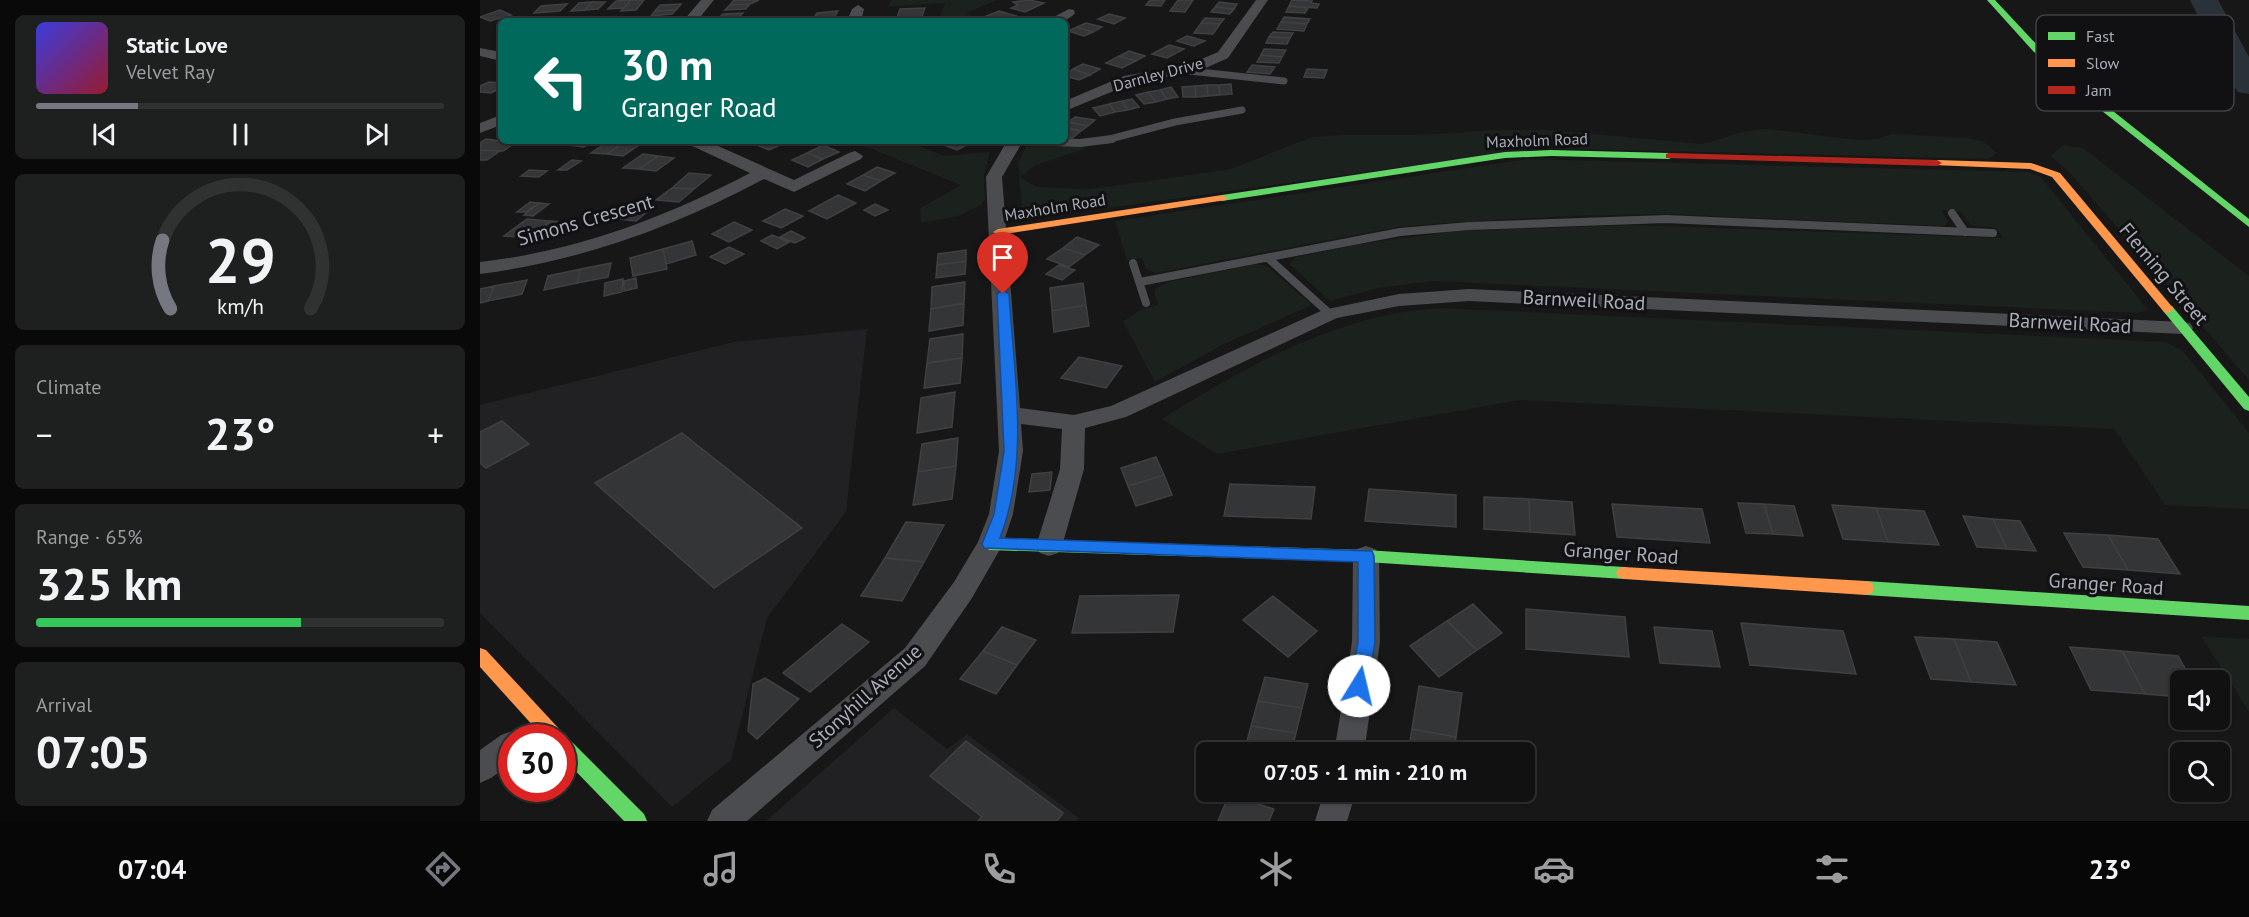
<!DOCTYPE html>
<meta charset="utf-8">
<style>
:root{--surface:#111;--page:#1e1f1f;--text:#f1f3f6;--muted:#9c9d9f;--line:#303131;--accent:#757880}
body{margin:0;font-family:"PT Sans",sans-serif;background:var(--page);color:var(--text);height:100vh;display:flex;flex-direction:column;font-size:22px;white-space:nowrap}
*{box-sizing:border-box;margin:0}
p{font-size:20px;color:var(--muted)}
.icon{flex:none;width:33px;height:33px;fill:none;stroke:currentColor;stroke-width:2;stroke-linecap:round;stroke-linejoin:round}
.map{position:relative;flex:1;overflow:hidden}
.side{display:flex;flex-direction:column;gap:15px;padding:15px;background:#090909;width:480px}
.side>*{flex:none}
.guide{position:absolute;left:18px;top:18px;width:570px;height:126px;border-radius:9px;box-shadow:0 2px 4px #0004,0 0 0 2px var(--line);background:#00695c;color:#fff;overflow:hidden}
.controls{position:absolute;left:1690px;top:670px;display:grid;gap:12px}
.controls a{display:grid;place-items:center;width:60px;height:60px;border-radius:9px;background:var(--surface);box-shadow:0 2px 4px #0004,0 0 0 2px var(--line);font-size:30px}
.speed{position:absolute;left:18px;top:724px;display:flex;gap:12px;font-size:30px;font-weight:700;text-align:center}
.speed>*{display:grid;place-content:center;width:78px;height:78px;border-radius:50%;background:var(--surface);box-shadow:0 2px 4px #0004,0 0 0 2px var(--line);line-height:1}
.speed .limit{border:9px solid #d22;background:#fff;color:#111}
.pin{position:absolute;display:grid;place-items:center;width:51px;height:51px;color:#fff;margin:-62px -26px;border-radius:50% 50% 50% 0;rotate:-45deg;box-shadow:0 0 6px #0007}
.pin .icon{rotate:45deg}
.me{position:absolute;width:66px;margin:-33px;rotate:9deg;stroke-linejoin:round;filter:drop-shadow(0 0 4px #0008)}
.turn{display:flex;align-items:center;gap:21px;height:126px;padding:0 24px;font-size:27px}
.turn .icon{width:78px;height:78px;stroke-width:2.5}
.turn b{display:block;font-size:42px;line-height:51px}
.big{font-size:45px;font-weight:600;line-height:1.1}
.side .widget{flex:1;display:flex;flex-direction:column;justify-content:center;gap:9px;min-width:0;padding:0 21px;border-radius:9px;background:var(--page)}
.side .dial{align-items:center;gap:0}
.dial svg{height:156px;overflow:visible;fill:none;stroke:var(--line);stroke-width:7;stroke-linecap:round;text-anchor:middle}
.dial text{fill:var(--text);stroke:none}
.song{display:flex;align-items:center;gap:18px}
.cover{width:72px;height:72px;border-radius:9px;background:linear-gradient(135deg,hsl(240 70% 55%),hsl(350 70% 35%))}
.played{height:6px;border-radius:3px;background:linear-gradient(90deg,var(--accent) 25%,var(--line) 25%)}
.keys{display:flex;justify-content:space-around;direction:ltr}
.heat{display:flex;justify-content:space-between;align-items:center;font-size:33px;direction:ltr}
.charge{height:9px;border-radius:4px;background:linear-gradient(90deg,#34c759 65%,var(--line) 0)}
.trip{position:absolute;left:716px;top:742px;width:339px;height:60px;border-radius:9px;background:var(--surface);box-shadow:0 2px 4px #0004,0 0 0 2px var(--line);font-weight:600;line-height:60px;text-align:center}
.tabs{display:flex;height:96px;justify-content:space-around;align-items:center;background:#070707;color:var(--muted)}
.tabs .icon{width:42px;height:42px}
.tabs .current{color:var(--accent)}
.tabs b{font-size:27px;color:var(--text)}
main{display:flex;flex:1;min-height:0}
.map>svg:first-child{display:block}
.built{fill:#212124}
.green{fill:#1b211c}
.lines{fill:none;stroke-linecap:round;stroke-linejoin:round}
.river{fill:#2a3239;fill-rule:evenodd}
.building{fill:#343537;stroke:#3f4043;stroke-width:1.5}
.lane-far1{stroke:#4b4c50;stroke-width:7}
.lane{stroke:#4b4c50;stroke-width:8}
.street{fill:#4b4c50;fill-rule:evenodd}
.fast{fill:#63d668;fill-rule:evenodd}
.slow{fill:#ff974d;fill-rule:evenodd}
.jam{fill:#b3261e;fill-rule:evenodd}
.route{fill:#1a73e8;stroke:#114b97;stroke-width:1.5}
.labels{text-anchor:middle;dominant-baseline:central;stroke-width:6;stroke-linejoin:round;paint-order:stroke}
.far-street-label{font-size:16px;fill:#a8adb8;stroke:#111113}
.street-label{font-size:20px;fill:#a8adb8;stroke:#111113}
.key{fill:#111113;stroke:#3e4045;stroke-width:1.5}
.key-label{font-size:16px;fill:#a8adb8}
</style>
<main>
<section class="side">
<div class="widget">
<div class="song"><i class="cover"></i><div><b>Static Love</b><p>Velvet Ray</p></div></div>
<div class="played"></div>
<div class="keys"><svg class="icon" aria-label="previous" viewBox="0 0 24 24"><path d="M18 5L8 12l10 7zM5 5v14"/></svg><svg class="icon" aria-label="pause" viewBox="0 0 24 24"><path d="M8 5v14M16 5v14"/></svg><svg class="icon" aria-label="next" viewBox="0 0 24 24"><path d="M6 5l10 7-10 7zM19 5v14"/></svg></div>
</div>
<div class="widget dial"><svg viewBox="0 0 100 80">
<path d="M14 69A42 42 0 1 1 86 69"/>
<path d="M14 69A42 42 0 0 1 10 34" stroke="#757880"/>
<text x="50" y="56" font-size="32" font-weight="700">29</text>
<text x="50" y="72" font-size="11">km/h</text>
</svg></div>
<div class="widget"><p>Climate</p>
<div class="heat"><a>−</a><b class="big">23°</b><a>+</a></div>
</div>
<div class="widget"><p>Range · 65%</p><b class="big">325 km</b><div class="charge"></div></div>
<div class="widget"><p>Arrival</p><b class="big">07:05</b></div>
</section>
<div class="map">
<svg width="1769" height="821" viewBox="0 0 1769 821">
<rect width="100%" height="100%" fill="#171717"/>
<path class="built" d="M387,329L366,512L287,618L251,760L192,807L0,613V405L254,342Z
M414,708L467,749L487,734L599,818L597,821H286Z"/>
<path class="green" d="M411,0H517L486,13L495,17L486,20L459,21L465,3L408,7Z
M1287,129L1377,140L1396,139L1412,134L1489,138L1504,142L1517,153L1508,159L1061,148L570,216L554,215L542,210L538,163L548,142L604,145V149L556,165L540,177L557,187L581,188L609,189L662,182L751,169L832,137L861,135H938L1013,130H1070L1222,144C1248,138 1259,130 1287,129Z
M372,141H427L464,156L510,152L504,174L505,199L501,205L478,216L441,223L440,208L481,185Z
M1583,145L1603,148L1769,276V380L1591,174L1571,156Z
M1048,159L1548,172L1561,177L1668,310L1658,313L953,281L898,288L850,301L809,264L816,257L880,244L977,231L1150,225L1523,238L1516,228L1491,225L1479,211L1462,210L1468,222L1464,226L1184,214L1086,216L964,223L918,227L675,273L666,269L662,258L647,260L635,221Z
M777,264L787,266L832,305L742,345L675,382L643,321L662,309L678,305L674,292L676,288L688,282Z
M961,308L1686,342L1703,351L1769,433V509L1685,505L1634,429L1040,400L737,454L682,419C764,367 863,312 961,308Z
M1721,636L1769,639V712Z"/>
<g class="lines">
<path class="river" d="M1710,0H1738L1769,57V94L1758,92L1753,85Z"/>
</g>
<path class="building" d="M151,0H164L156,10L141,11Z
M151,0L144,8L128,9L136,1Z
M254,0H279L270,4L250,5Z
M549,0L564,3L545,12L531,8L538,5L533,2Z
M670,0H685L681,6L666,5Z
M698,0H713L705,12L690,11Z
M812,0L832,1L831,3L839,4L837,8L809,6Z
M112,2H125L118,9L105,10Z
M112,2L105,10L91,11L99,3Z
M739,2L757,4L754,9L735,7Z
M87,4L80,11L54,13L61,6Z
M201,4L196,10L175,11L180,5Z
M270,4L266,9L245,10L250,5Z
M809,6L828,8L825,13L806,12Z
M735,7L754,9L750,14L731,12Z
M445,8L441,19L416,20L420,9Z
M20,10L31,15L10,21L0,17Z
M196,10L192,14L171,16L175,11Z
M358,11L353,20L332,21L337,13Z
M519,11L536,16L525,21L504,17Z
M263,13L259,17L239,18L243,14Z
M629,14L645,18L634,24L618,19Z
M804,17L830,19L827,24L801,22Z
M725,18L744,19L740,24L721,23Z
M801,22L827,24L824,31L797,29Z
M606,23L622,27L613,32L597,27Z
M721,23L740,24L733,34L714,33Z
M597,27L613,32L604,36L588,31Z
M793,32L813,33L810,38L789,37Z
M707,36L725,41L714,46L697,41Z
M789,37L810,38L807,44L786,43Z
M689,45L704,49L687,58L672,54Z
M784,49L806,50L802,57L781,55Z
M649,51L665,56L656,61L639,56Z
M781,55L802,57L799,63L777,62Z
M639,56L656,61L642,68L626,63Z
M603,64L620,69L610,75L593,69Z
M772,65L795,67L790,74L767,72Z
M593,69L610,75L599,80L585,76Z
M827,69L847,70L844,78L824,77Z
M9,82L21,83V88L11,93L0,92V86Z
M751,84L752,94L740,95L739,85Z
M727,85L728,96L716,97L715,86Z
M727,85H739L740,95L728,96Z
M715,86L716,97H703L702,87Z
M691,87L698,97L687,99L680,90Z
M680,90L687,99L676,102L668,92Z
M668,92L676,102L664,104L656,95Z
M652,99L659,107L648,110L642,101Z
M642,101L648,110L635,112L629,104Z
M629,104L635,112L620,116L613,108Z
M595,117L615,120L608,126L588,122Z
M588,122L608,126L601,131L585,128Z
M585,128L601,131L592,138L585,137Z
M6,139L21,141H38L23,151L0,150V143Z
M93,141H112L104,147L87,145Z
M129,141H146L127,154L111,153Z
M146,141L162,143L143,156L127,154Z
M267,141H309L289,150Z
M472,141H494L477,150L464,145Z
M343,145L359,152L343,159L327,153Z
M0,150L20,151L7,160H0Z
M327,153L343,159L328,167L312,160Z
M163,154L178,156L159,169L143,168Z
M178,156L194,158L176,171L159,169Z
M92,160L101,161L87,170H78Z
M397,167L415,173L401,181L383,175Z
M49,170L67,171L59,177L41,176Z
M209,173L231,175L214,189L192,188Z
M383,175L401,181L385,191L367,184Z
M192,188L214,189L199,202L176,200Z
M358,195L376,203L347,219L329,211Z
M50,202L59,203L46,212H37Z
M60,203L69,204L53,216L44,215Z
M395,204L408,210L395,216L384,210Z
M148,205L173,207L156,221L131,218Z
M305,209L323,216L301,228L283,221Z
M47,219L70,221L52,235L45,234L40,237L24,236Z
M70,221L95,223L77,237L52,235Z
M254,222L272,230L249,242L232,234Z
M311,231L325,238L315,243L300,237Z
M292,235L309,242L297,249L281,241Z
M597,237L619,245L605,255L583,248Z
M212,241L216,255L186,264L183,249Z
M249,247L264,254L245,264L230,257Z
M583,248L605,255L589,267L567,259Z
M183,249L187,269L153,276L150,258Z
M486,250V261L457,265L458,254Z
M486,261L485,274L456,278L457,265Z
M131,263L128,277L97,283L101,269Z
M579,265L595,270L582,280L566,274Z
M101,269L97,283L64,290L68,276Z
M156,278L157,288L144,291V281Z
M143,279L142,292L124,296L125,283Z
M47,280L42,294L8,301L14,286Z
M485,282L484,303L451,309L452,287Z
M603,283L606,305L572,311L570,288Z
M14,286L8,301L0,303V289Z
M484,303L483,325L449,331L451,309Z
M606,305L609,326L574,332L572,311Z
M483,334L482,358L447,363L450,339Z
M599,357L642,366L626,388L581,378Z
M482,358L480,383L444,388L447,363Z
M475,392L472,427L437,433L441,398Z
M22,421L49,444L6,468L0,463V432Z
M202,433L322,528L234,588L115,483Z
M478,438L476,466L438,472L442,444Z
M676,457L684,475L648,486L641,468Z
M476,466L472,499L433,505L438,472Z
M572,472L570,490L549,492L552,474Z
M684,475L692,495L656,506L648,486Z
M750,484L835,487L831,519L744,516Z
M889,489L976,495V527L885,521Z
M1004,497L1049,499L1050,532L1004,529Z
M1049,499L1092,502L1095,535L1050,532Z
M1258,503L1284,504L1293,534L1266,533Z
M1132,504L1222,509L1230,543L1137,537Z
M1284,504L1314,506L1323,536L1293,534Z
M1352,505L1396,508L1408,542L1363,539Z
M1396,508L1444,511L1459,545L1408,542Z
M1483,516L1513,519L1527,549L1497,547Z
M1513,519L1540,521L1556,551L1527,549Z
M426,522L464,525L444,562L405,558Z
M1584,533L1628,535L1648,570L1603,567Z
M1628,535L1678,539L1700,574L1648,570Z
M405,558L444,562L422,601L381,596Z
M699,595L693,632L592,633L600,596Z
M793,596L837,631L808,657L763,620Z
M993,604L1022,633L997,650L967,621Z
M1046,609L1145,617L1149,657L1046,649Z
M967,621L997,650L959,677L930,646Z
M1261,623L1363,631L1376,674L1270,665Z
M362,624L389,642L330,692L303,673Z
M522,627L556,640L537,665L503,651Z
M1174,627L1232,631L1240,667L1180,663Z
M1435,637L1474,639L1491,682L1451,679Z
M1474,639L1517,642L1536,685L1491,682Z
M1590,647L1642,651L1665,694L1611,690Z
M503,651L537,665L516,694L480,679Z
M1642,651L1698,656L1712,681H1701V697L1665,694Z
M785,677L828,684L822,708L778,701Z
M285,678L319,699L277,739L268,731L273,684Z
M939,686L982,693L976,737L932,729Z
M778,701L822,708L816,733L771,726Z
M771,726L816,733L811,753L764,752Z
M932,729L976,737L974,753H928Z
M486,741L583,813L577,821H498L502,817L450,776Z
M749,795L794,809L789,821H738Z"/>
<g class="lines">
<path class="lane-far1" d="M700,70L804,81
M626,140L695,122L762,110"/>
<path class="lane" d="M548,141L600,143L632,139
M1472,213L1485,232
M788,258L850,314
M653,263L666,303
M660,282L920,232L989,226L1186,219L1513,233"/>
<path class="street" d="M221,0H234L217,21H203Z
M776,0H788L748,58L719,71L653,83L585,111V101L644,76L710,64L738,52Z
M378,5L384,9L381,21H367L372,9Z
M589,9L594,10L595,13C588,22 578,21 566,21Z
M0,48L21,52V61L0,56Z
M21,115V125L0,133V123Z
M206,141H227L314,180L369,153L375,151L383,156L381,159L314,192L284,179C194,227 101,261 0,274V262C97,251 184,218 270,173L208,144Z
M527,141H543L522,177L540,408L594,415L631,406L843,310L919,294L989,289L1703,322L1710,323L1713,328L1710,333L1703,334L989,301L919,306L857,318L646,417L605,428L604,469L582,546L578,553L569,556L560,553L556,546L580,469L582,429L541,424L543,451L533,514L523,544L492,598L445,666L267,821H227L232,810L425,648L474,582L498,542L509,514L519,451L506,177Z
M886,546L895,549L899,556L900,642L884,753H854L872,642L873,556L877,549Z
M32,731L43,735L44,738H32V763L11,778L0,783V750L21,735Z
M844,792H876L867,821H835Z"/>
<path class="fast" d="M1507,0H1515L1559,47L1609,92L1769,219V227L1603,96L1553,51Z
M1071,150L1189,153L1194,156L1189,159L1071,156L1025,158L742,201L737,198L742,195L1025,152Z
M1688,305L1692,306L1769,397V411L1764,409L1684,312L1682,309Z
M510,538L886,550L1144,567L1150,569L1152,573L1150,577L1144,579L886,562L510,550L505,548L502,544L505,540Z
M1386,581L1769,606V620L1386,595L1380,593L1378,588L1380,583Z
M82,736L88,738L164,814L167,821H144L82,757V738H76Z"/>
<path class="slow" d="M1457,160L1551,163L1580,173L1694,309L1688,313L1684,312L1572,177L1550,169L1453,165V161Z
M742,195L747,198L746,200L518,235L513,232L518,229Z
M1144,567L1386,581L1392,583L1394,588L1392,593L1386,595L1144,579L1138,577L1136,573L1138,569Z
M0,648L6,650L82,732L85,738L82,744V738H64L0,667Z"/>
<path class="jam" d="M1189,153L1457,160L1462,163L1457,166L1186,158V154Z"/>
</g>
<path class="route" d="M523,290L529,294C534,374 550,461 520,538L892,551L894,556L895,642L886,692L879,694L873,692L870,686L878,642V562L504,548L502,544L514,514L524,451L517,294Z"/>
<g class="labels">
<g class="far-street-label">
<text transform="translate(678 74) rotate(-15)">Darnley Drive</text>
<text transform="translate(1057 140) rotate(-2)">Maxholm Road</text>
<text transform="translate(575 207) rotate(-9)">Maxholm Road</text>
</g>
<g class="street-label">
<text transform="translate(105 220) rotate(-16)">Simons Crescent</text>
<text transform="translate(1684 274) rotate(50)">Fleming Street</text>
<text transform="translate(1104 300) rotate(3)">Barnweil Road</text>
<text transform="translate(1590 323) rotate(3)">Barnweil Road</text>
<text transform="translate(1141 553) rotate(4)">Granger Road</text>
<text transform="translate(1626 584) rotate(4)">Granger Road</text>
<text transform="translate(385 696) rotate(-42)">Stonyhill Avenue</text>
</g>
</g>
<rect x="1556" y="15" width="198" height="96" rx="9" class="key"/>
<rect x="1568" y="32" width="27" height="8" fill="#63d668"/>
<rect x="1568" y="59" width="27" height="8" fill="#ff974d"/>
<rect x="1568" y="86" width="27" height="8" fill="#b3261e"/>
<g class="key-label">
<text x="1606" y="42">Fast</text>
<text x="1606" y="69">Slow</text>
<text x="1606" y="96">Jam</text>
</g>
</svg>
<div class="controls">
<a><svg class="icon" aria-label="sound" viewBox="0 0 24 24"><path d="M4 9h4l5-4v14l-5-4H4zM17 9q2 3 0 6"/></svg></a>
<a><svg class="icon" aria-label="search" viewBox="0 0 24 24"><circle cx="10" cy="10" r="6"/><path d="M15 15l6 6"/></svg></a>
</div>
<div class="speed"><div class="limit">30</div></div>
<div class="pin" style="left:523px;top:294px;background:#d93025"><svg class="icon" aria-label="arrive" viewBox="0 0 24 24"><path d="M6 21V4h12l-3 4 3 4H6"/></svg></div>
<svg class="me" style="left:879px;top:686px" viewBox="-20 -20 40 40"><circle r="19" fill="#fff"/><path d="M0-13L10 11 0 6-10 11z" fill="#1a73e8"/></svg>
<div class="trip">07:05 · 1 min · 210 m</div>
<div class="guide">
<div class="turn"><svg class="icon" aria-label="left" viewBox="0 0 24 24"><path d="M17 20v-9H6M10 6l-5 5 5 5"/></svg><div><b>30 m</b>Granger Road</div></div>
</div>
</div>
</main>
<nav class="tabs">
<b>07:04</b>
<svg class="icon current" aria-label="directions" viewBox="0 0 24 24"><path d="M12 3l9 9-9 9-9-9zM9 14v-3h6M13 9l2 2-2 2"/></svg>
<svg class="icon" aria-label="music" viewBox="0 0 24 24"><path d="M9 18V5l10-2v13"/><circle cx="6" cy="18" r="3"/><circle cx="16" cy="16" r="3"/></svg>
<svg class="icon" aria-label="phone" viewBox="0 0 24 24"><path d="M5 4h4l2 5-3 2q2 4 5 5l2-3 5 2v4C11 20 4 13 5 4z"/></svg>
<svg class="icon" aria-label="climate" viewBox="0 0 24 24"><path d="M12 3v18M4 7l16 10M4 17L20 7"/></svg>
<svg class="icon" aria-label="car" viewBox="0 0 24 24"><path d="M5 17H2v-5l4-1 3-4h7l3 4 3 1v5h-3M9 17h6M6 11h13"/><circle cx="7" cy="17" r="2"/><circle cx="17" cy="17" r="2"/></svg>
<svg class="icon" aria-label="filters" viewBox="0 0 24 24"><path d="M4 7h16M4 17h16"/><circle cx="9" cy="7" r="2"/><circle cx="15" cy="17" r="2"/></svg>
<b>23°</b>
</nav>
